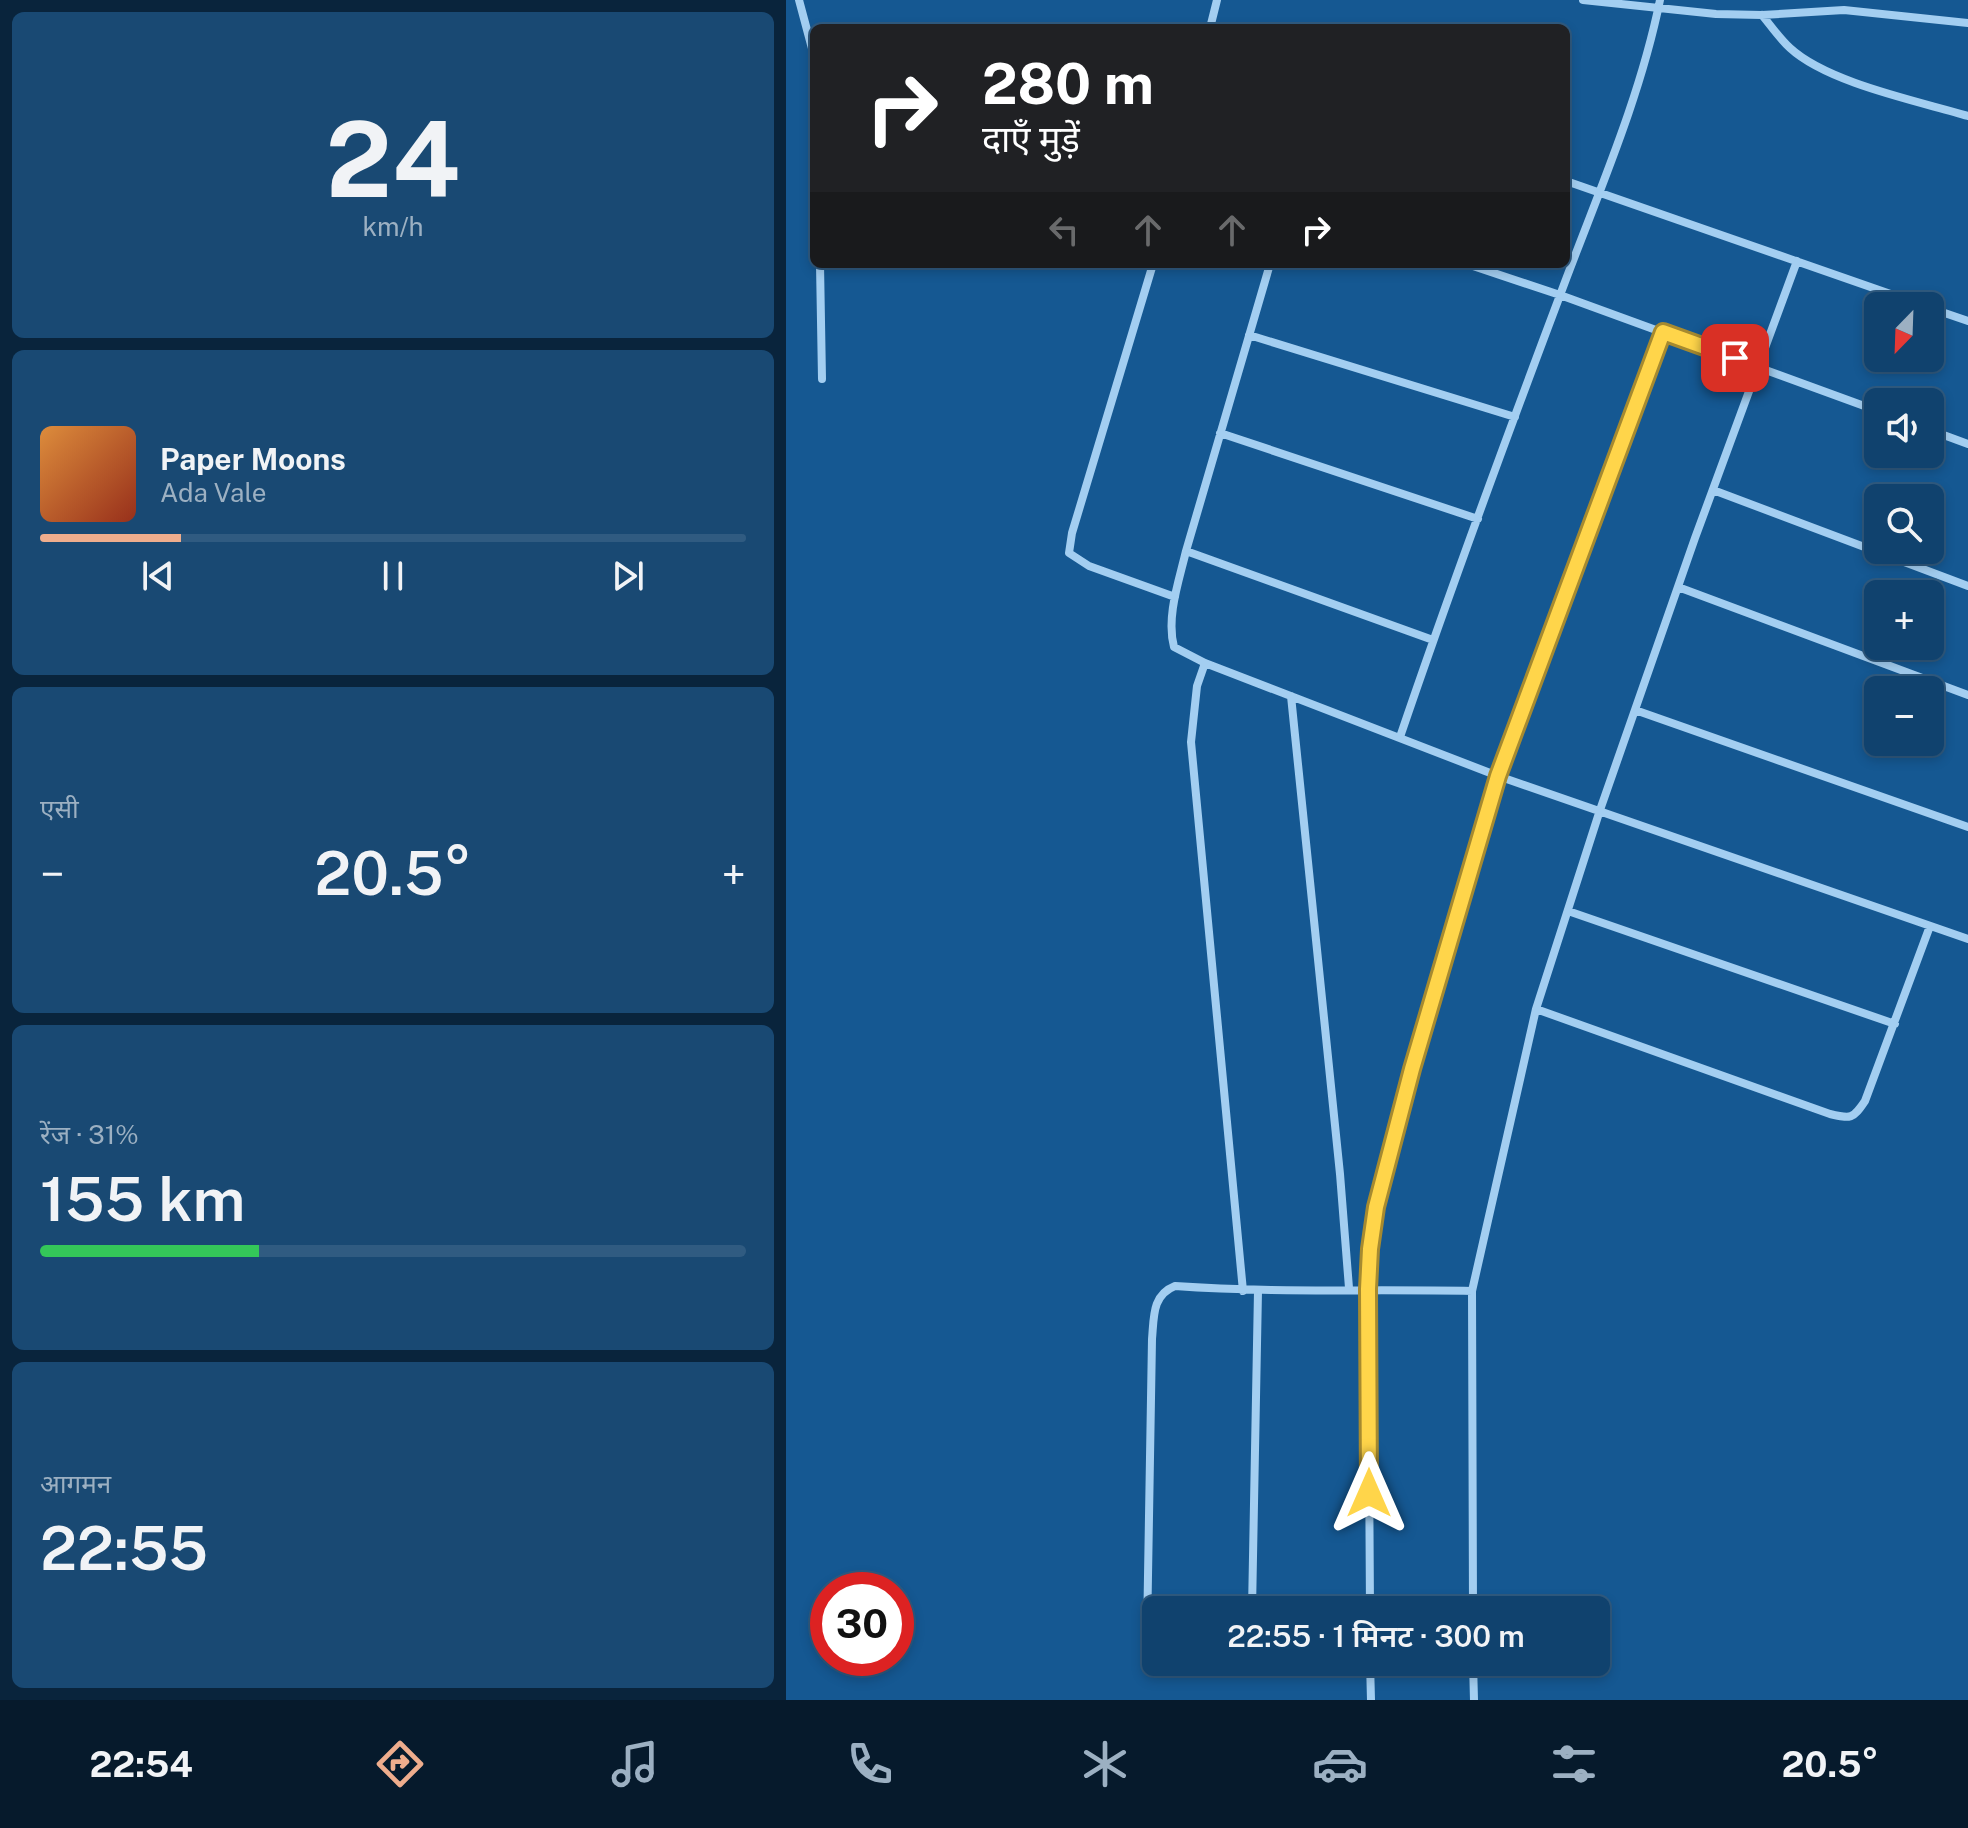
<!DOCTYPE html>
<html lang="hi">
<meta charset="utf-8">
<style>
:root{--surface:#10426e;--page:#194973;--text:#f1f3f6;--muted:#9cb0c2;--line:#305b81;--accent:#eead8d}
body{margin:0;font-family:"Public Sans","Noto Sans Devanagari",sans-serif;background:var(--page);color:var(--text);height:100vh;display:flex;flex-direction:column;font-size:30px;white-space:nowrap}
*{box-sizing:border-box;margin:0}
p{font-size:26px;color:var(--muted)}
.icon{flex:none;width:44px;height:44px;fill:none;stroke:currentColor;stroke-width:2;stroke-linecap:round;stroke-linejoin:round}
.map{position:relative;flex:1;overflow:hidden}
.sheet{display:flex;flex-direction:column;gap:12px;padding:12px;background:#09243c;width:786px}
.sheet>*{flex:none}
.banner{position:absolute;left:24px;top:24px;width:760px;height:244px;border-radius:12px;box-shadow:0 4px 12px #0003,0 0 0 2px var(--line);background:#202124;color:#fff;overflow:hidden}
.needle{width:52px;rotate:203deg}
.buttons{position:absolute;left:1078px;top:292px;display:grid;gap:16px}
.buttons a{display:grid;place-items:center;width:80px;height:80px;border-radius:12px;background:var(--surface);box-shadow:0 4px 12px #0003,0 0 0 2px var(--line);font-size:40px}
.speed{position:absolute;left:24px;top:1572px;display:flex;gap:16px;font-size:40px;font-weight:700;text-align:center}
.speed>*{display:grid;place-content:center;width:104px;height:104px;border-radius:50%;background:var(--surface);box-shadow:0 4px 12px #0003,0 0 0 2px var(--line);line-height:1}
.speed .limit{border:12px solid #d22;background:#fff;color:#111}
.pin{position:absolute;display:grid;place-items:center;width:68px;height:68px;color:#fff;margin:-34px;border-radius:16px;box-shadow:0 4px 12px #0006}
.me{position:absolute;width:88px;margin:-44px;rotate:0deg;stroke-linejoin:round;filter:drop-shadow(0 0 6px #0008)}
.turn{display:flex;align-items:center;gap:28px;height:168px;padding:0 40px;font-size:36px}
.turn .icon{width:104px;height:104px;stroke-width:2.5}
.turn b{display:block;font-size:56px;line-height:68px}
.lanes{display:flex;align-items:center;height:76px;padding:0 40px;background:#0003;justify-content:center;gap:40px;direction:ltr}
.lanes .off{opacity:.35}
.big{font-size:60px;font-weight:600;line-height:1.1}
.sheet .tile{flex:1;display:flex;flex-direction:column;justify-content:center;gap:12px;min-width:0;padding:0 28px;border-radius:12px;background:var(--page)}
.sheet .dial{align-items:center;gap:0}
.dial b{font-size:104px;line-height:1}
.song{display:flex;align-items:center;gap:24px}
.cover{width:96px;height:96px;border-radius:12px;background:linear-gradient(135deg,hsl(30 70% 55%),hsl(10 70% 35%))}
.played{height:8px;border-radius:4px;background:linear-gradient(90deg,var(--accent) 20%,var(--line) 20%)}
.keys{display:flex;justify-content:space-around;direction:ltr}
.heat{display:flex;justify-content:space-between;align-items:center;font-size:44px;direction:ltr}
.charge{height:12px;border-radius:6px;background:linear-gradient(90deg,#34c759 31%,var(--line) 0)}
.trip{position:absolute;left:356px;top:1596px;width:468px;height:80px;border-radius:12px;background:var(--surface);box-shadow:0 4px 12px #0003,0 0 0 2px var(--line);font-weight:600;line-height:80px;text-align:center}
.menu{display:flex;height:128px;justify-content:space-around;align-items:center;background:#061a2c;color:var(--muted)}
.menu .icon{width:56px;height:56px}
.menu .current{color:var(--accent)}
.menu b{font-size:36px;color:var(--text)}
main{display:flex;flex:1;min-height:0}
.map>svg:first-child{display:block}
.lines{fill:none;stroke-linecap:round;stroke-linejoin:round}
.minor{stroke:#a3cef1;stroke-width:8}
.route-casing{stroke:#a68a30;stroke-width:20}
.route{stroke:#ffd54a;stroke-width:14}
</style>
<main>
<section class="sheet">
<div class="tile dial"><b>24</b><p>km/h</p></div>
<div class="tile">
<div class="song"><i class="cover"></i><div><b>Paper Moons</b><p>Ada Vale</p></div></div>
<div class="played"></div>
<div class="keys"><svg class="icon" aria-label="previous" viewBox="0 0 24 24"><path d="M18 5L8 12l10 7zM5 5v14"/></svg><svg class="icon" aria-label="pause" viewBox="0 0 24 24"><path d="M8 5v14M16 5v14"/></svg><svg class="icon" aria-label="next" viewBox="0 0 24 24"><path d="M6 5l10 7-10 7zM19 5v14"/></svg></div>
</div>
<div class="tile"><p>एसी</p>
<div class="heat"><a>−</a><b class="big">20.5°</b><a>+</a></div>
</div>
<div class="tile"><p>रेंज · 31%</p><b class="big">155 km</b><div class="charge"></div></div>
<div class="tile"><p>आगमन</p><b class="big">22:55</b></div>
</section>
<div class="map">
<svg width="1182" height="1700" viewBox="0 0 1182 1700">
<rect width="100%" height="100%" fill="#155892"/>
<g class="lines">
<path class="minor" d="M13,0L28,56
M797,0L930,14L976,15L1058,10L1182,23
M976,15C985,26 994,39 1004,48C1042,83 1132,101 1182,116
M424,28L431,0
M780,181L1139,306
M34,264L36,379
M367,264L286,533L283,553L303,566L389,597
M484,264L400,551C393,581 380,617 388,647L419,663L712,776L1182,939
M681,264L774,295L1092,411
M1144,308L1182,321
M463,335L729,417
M1144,430L1182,444
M434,433L692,519
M927,490L1182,586
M400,551L647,640
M892,587L1182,695
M419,663L411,686L405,742L457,1291
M505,696L554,1174L563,1288
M849,710L1182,827
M614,737C664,590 718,444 773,298C809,200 853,103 874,0
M782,911L1109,1024
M750,1009L1044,1114C1065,1119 1067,1119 1079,1101L1144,926
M466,1610L472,1291
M584,1610L582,1289L584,1249L590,1207L619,1096L712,776L877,332
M687,1610L686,1291L750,1009L814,810L909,538L1011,261
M370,1649L365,1646L361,1635L366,1339C368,1317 366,1295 389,1286C488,1293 587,1289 686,1291
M584,1662L585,1700
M687,1662L688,1700"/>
</g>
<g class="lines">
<defs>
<path id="route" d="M583,1493L582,1289L584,1249L590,1207L626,1069L712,776L877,332L949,358"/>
</defs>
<use href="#route" class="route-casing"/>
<use href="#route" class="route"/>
</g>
</svg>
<div class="buttons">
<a><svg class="needle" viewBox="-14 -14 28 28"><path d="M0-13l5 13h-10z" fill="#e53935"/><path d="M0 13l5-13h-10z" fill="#9cb0c2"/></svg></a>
<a><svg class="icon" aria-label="sound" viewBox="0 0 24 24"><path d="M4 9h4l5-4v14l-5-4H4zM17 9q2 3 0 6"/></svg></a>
<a><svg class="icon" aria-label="search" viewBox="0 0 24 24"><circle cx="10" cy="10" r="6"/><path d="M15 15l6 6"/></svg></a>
<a>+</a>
<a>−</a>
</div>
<div class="speed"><div class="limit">30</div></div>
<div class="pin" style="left:949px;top:358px;background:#d93025"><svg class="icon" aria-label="arrive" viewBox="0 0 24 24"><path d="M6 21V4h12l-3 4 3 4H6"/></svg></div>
<svg class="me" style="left:583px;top:1493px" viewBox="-20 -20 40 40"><path d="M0-17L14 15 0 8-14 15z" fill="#ffd54a" stroke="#fff" stroke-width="4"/></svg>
<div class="trip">22:55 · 1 मिनट · 300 m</div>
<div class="banner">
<div class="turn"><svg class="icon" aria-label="right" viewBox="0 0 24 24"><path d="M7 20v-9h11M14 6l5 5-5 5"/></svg><div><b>280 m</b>दाएँ मुड़ें</div></div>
<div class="lanes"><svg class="icon off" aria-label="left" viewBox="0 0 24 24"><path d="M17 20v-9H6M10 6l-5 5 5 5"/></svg><svg class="icon off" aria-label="ahead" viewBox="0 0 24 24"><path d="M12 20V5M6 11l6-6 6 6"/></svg><svg class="icon off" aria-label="ahead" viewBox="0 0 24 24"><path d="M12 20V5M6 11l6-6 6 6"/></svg><svg class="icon" aria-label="right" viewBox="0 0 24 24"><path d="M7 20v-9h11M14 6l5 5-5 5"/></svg></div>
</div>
</div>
</main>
<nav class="menu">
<b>22:54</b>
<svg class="icon current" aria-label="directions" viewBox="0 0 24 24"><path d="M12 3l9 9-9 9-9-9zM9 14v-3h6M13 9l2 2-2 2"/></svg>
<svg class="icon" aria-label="music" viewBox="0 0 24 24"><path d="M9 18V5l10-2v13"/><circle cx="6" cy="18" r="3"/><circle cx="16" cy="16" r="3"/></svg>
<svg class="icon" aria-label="phone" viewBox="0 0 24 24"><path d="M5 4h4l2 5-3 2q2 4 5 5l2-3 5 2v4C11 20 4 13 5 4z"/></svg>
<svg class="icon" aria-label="climate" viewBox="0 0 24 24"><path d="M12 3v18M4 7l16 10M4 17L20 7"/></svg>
<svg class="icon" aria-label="car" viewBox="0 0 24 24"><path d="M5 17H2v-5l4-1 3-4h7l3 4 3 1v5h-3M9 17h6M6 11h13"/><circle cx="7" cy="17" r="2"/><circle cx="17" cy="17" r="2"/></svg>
<svg class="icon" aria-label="filters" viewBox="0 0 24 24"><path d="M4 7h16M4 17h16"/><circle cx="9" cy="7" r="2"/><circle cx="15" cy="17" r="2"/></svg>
<b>20.5°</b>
</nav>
